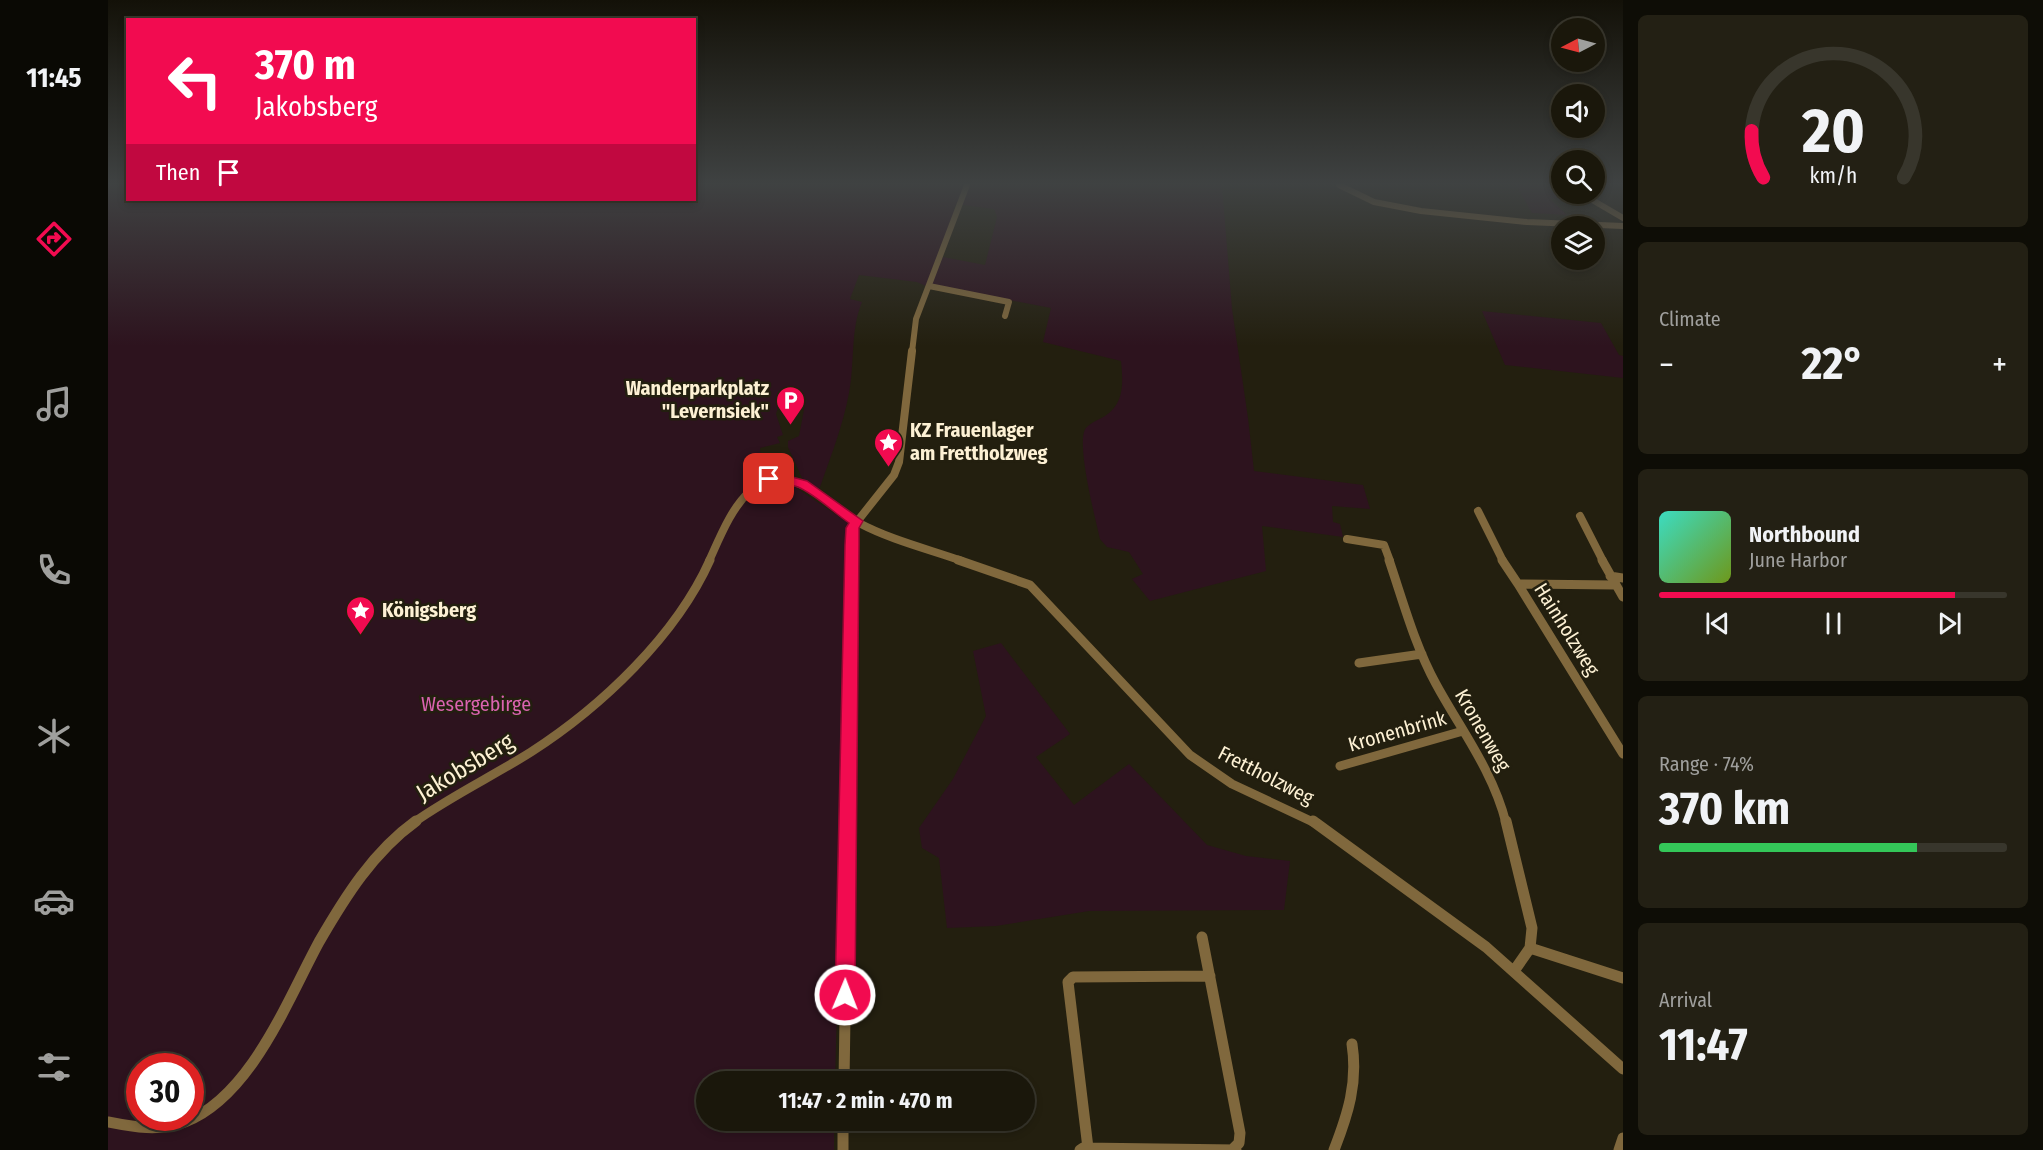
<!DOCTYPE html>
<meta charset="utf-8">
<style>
:root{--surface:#1a170b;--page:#232014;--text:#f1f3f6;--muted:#9f9f9d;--line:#38362c;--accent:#f20b50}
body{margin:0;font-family:"Fira Sans Condensed",sans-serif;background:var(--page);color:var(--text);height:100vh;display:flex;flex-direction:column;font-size:22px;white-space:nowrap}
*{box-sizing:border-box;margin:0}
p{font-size:20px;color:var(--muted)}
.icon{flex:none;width:33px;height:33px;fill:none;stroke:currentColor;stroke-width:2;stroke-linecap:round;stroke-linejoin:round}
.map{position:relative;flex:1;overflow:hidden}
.drawer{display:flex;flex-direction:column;gap:15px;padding:15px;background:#0e0d06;width:420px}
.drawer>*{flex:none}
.banner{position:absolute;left:18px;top:18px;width:570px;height:183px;border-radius:0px;box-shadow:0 3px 9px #0003,0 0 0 2px var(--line);background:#f20b50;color:#fff;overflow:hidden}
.needle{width:39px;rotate:264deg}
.buttons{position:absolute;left:1443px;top:18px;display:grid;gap:12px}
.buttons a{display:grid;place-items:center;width:54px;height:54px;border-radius:50%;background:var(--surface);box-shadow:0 3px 9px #0003,0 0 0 2px var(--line);font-size:30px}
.speed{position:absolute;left:18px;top:1053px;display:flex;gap:12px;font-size:30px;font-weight:700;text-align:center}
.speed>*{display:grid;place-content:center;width:78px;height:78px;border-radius:50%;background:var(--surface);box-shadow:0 3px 9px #0003,0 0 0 2px var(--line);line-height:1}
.speed .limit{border:9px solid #d22;background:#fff;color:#111}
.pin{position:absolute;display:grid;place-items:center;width:51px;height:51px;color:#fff;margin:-26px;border-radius:12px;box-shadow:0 3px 9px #0006}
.me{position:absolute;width:66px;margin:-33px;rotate:1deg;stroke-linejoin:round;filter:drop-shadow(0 0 4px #0008)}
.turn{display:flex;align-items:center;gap:21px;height:126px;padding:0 30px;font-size:27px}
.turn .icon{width:78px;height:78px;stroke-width:2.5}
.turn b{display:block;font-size:42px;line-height:51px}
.then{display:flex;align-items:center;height:57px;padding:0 30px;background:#0003;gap:12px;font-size:22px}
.big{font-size:45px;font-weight:700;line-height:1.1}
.drawer .widget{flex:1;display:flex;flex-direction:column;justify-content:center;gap:9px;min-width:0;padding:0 21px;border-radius:9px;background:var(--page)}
.drawer .dial{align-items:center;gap:0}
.dial svg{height:156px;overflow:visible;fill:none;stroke:var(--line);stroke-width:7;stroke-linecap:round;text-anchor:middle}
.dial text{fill:var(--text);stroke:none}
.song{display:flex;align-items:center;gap:18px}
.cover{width:72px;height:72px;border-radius:9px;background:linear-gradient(135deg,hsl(170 70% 55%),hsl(80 70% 35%))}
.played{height:6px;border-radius:3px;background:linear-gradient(90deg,var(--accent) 85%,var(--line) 85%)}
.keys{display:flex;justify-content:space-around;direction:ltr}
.heat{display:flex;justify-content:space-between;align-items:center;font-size:33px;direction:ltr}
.charge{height:9px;border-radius:4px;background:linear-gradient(90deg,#34c759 74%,var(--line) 0)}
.trip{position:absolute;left:588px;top:1071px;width:339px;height:60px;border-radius:30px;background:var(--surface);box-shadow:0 3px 9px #0003,0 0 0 2px var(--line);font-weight:700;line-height:60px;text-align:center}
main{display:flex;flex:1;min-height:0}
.dock{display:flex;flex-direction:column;width:108px;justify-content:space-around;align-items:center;background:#0a0904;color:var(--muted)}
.dock .icon{width:42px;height:42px}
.dock .on{color:var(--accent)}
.dock b{font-size:27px;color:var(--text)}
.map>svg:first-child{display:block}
.green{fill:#2d131e;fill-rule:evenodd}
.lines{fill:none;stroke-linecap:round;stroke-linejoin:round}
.minor-far3{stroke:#80683d;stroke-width:6}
.minor-far2{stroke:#80683d;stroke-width:8}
.minor-far1{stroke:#80683d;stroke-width:9}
.minor{stroke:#80683d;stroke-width:11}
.route{fill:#f20b50;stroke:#9d0734;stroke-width:1.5}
.labels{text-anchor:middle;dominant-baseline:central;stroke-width:5;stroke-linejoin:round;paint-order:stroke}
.poi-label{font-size:20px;font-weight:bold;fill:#fdf1d4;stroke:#231f0f;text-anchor:start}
.street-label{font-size:20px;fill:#fdf1d4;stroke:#231f0f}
.park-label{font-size:20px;fill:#da63b0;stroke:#231f0f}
.near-street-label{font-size:24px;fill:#fdf1d4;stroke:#231f0f}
</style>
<main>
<nav class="dock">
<b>11:45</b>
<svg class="icon on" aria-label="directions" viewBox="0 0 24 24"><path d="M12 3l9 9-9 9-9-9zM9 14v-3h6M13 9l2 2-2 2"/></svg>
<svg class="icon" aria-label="music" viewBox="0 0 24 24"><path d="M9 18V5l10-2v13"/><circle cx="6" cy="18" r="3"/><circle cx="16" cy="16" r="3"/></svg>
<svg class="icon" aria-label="phone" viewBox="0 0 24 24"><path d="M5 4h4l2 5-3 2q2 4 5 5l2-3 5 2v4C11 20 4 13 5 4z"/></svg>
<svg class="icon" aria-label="climate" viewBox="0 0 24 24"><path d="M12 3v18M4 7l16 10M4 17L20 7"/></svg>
<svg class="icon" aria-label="car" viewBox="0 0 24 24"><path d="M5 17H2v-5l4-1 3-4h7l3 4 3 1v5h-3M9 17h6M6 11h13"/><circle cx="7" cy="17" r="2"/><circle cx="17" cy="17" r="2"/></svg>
<svg class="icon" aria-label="filters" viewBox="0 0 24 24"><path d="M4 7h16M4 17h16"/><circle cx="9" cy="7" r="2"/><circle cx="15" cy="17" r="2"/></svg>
</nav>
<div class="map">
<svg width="1515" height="1150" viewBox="0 0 1515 1150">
<rect width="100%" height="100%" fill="#231f0f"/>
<path class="green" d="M0,185H19L20,200H586L587,185H1114L1124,309L1140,418L1146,471L1255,485L1262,509L1224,506L1225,522L1232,524L1235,537L1154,526L1158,571L1042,601L1024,579L1035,574L1021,552L999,547L992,539C988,521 967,441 978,428C982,423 992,419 997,416C1017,403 1015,382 1013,361L935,342L943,308L823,285L835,257L877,265L889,217L886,209L848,204L845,210H848L818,286L809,282L751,275L742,299L754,302C742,331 747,362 741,393C735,426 722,458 711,490L694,478L680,447V441L691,436L698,399L691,396L674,395L668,414L675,435L669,437L672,443L652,448L654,470L681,472L684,469L686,474L684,485L742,524L727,1081L598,1082V1120L726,1121V1150H0ZM32,1066H82V1118H32Z
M1408,185H1437L1452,197L1442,199L1459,215L1424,213Z
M1374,311L1493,323L1511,355L1515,356V378L1397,365Z
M893,643L962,734L928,757L966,805L1021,764L1099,845L1138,856L1182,861L1176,910L981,911L888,926L839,928L831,858L814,848L811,828L845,779L878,716L865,651Z"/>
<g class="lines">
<path class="minor-far3" d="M1231,185L1266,202L1313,211L1419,222L1515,226
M1474,194L1515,218
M821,286L901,302L897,316
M804,352L808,319L859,185"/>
<path class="minor-far2" d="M1370,511L1395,561
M1472,516L1495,561
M1239,539L1276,545L1282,561
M601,561C622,515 644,454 706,491C721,501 735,514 751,523C783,540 820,549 854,561
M744,561V528L786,475L791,462L804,351"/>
<path class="minor-far1" d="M850,560L922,585L1082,755L1124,784L1207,823
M1281,560C1295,601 1307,646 1328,684C1353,730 1385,771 1398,823
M1394,560L1410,584L1507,585
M1494,560L1515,597
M1502,576L1515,578
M1410,584L1515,754
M1251,663L1314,654
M1232,766L1355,731
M305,823C343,796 385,776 423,752C493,707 568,636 602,560
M740,823L744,560"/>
<path class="minor" d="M1205,821L1378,947L1515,1069
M1398,821L1424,928L1422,948L1406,971
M1094,937L1132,1133L1131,1143L1126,1148
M1422,948L1515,978
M736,1082L740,821
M735,1120V1150
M0,1122C25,1127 52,1132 77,1122C143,1096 179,1001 211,942C237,897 265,852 308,821
M980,1148L960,982L965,977L1102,976
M972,1150L975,1148L1128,1150
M1226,1150C1240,1114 1250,1083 1244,1044
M1511,1150L1515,1138"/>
</g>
<linearGradient id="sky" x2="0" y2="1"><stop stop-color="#131108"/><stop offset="0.53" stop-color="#3f4242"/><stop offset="1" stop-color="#3f4242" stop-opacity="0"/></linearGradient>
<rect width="1515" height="346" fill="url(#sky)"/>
<path class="route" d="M673,474L699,481L755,521L751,528V545L747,995L744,1002L737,1005L730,1002L727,995L737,545L738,528L741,523C725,512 708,495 690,487C680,483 661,487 655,479L661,475Z"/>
<defs>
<symbol id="parking-pin" viewBox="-11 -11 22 30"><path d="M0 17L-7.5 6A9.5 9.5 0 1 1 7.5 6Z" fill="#f20b50" stroke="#231f0f"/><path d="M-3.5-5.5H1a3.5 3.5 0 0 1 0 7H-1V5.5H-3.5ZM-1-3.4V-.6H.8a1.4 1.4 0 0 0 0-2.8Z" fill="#fff"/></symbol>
<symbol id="sight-pin" viewBox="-11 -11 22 30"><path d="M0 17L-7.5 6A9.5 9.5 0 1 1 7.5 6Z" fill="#f20b50" stroke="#231f0f"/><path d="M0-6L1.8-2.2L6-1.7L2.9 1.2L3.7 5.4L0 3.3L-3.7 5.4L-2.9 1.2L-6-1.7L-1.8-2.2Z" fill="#fff"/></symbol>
</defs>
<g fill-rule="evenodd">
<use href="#parking-pin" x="666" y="384" width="33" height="45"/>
<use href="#sight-pin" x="764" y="426" width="33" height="45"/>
<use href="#sight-pin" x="236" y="594" width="33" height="45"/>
</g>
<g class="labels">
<g class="poi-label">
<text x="661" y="388" text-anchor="end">Wanderparkplatz<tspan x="661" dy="23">"Levernsiek"</tspan></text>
<text x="802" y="430">KZ Frauenlager<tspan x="802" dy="23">am Frettholzweg</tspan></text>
<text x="274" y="610">Königsberg</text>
</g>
<g class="street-label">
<text transform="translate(1459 629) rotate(58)">Hainholzweg</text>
<text transform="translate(1375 730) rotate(60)">Kronenweg</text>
<text transform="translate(1289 731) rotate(-16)">Kronenbrink</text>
<text transform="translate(1158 775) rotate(27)">Frettholzweg</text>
</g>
<g class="park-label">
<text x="368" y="704">Wesergebirge</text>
</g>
<g class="near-street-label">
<text transform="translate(357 767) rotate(-31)">Jakobsberg</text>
</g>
</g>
</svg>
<div class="buttons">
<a><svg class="needle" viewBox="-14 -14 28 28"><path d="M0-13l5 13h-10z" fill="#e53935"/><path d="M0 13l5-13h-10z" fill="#9f9f9d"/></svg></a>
<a><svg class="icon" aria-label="sound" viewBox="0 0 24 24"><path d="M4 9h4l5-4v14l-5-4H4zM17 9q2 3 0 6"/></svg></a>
<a><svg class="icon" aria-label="search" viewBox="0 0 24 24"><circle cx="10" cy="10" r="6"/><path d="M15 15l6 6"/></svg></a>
<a><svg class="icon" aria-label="layers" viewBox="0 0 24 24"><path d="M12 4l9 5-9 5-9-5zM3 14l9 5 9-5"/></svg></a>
</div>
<div class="speed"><div class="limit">30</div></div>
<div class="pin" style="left:661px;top:479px;background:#d93025"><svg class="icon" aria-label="arrive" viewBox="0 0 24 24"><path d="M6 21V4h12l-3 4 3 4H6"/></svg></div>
<svg class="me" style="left:737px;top:995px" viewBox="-20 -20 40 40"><circle r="17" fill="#f20b50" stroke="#fff" stroke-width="3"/><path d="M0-11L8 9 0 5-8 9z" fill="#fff"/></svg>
<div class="trip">11:47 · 2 min · 470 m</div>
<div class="banner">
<div class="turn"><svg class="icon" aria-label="left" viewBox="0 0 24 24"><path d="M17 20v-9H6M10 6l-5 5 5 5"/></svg><div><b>370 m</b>Jakobsberg</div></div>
<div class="then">Then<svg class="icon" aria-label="arrive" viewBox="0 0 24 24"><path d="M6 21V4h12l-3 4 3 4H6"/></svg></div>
</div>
</div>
<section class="drawer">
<div class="widget dial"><svg viewBox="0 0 100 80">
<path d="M14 69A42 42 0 1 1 86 69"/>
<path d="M14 69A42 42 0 0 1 8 45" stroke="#f20b50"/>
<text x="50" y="56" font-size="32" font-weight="700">20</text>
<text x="50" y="72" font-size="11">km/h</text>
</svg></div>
<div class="widget"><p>Climate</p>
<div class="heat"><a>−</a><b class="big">22°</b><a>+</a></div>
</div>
<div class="widget">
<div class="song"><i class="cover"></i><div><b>Northbound</b><p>June Harbor</p></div></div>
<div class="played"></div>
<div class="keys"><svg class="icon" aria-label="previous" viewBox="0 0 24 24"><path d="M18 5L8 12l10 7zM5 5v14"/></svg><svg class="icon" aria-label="pause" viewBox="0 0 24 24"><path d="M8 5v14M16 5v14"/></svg><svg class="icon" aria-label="next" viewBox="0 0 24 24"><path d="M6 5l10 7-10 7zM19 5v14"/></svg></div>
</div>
<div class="widget"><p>Range · 74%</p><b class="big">370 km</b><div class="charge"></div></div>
<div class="widget"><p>Arrival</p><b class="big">11:47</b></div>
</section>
</main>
